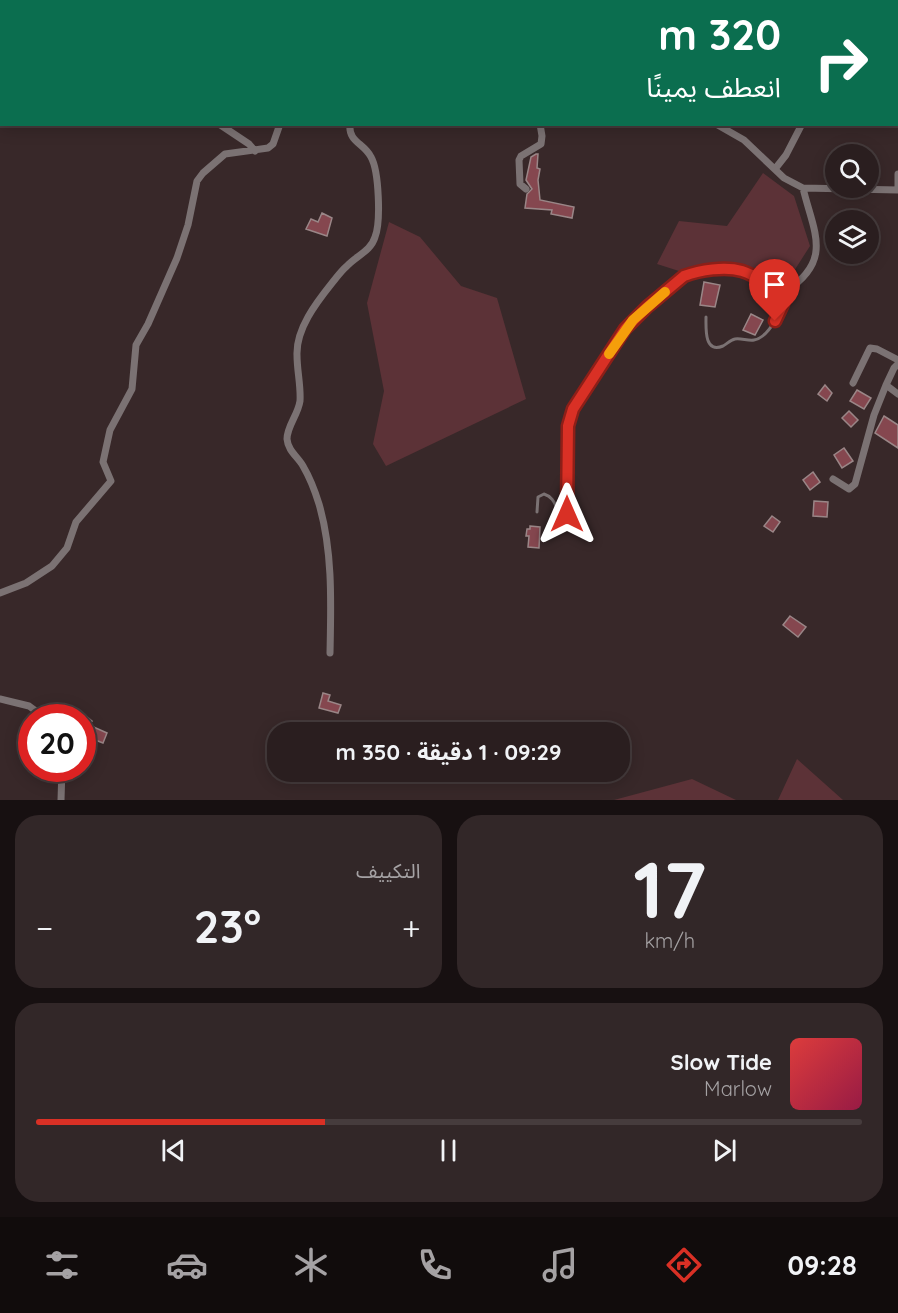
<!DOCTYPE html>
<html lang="ar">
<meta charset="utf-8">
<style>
:root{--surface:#2a1e1f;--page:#322728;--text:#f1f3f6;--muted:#a5a2a4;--line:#463c3d;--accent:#d93025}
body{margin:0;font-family:Quicksand,"Noto Sans Arabic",sans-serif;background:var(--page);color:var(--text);direction:rtl;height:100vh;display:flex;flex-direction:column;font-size:22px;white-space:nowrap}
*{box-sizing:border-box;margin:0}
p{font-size:20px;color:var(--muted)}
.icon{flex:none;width:33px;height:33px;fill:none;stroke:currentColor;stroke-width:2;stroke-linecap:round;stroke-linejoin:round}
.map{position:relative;height:800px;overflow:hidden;direction:ltr}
.panel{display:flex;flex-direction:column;gap:15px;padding:15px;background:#171011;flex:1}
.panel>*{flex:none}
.hud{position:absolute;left:0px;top:0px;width:898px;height:126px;box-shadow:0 3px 15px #0003,0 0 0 2px var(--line);direction:rtl;background:#0b6e4f;color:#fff;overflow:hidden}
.fabs{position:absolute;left:825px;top:144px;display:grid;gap:12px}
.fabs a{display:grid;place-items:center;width:54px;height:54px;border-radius:50%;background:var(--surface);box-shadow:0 3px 15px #0003,0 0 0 2px var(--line);font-size:30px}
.speed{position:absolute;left:18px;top:704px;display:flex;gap:12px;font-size:30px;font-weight:700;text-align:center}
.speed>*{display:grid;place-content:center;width:78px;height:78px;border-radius:50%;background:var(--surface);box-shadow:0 3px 15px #0003,0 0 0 2px var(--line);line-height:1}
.speed .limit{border:9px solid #d22;background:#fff;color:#111}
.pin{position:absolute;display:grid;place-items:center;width:51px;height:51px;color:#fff;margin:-62px -26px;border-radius:50% 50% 50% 0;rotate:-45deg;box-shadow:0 0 6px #0007}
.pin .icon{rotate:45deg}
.me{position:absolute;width:66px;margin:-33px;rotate:0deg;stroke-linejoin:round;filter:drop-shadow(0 0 4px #0008)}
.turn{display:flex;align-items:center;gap:21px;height:126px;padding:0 18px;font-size:27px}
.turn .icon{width:78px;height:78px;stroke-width:2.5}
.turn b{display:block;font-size:42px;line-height:51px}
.big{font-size:45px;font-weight:700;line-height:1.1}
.panel .widget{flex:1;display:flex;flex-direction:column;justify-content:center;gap:9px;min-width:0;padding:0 21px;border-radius:24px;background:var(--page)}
.panel .dial{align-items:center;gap:0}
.dial b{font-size:78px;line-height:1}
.song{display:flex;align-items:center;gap:18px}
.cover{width:72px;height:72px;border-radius:9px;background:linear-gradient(135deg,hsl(0 70% 55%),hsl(340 70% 35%))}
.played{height:6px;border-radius:3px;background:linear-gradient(90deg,var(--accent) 35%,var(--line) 35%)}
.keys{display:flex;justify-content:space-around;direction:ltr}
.heat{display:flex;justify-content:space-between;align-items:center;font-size:33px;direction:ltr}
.panel .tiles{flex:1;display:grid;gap:15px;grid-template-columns:1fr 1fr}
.widget:last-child{grid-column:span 2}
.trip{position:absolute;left:267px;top:722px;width:363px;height:60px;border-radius:24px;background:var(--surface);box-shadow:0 3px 15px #0003,0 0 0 2px var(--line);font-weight:700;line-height:60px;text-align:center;direction:rtl}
.tabs{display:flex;height:96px;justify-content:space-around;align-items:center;background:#110c0c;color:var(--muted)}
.tabs .icon{width:42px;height:42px}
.tabs .selected{color:var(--accent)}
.tabs b{font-size:27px;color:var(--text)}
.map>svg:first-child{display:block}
.green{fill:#5c3237}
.building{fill:#85474f;stroke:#9a8687;stroke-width:1.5}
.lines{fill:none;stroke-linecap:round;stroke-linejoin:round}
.path{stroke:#746666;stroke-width:1.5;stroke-dasharray:4.5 4.5;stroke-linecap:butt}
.service{stroke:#7b7273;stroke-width:3}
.minor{stroke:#7b7273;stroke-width:7}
.route-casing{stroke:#8d1f18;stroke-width:15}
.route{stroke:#d93025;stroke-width:10}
.slow{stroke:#f59e0b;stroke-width:10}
</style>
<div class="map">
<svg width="898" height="800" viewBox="0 0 898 800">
<rect width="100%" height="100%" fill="#382829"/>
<path class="green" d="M763,173L794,196L810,246L787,282L767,275L679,271L657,264L679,221L727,226Z
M389,222L420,237L461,286L497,298L526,399L386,466L373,444L384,391L367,303Z
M797,759L843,800H778Z
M692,779L736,800H614Z"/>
<path class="building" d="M536,154H538L537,168L540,169L538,180L540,200L574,207L572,218L551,214L552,210L525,208L527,194L532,189L526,180L531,157Z
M322,213L332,218L327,236L306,229L311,219L318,222Z
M704,282L720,285L715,307L700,305Z
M751,314L763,320L755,335L743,330Z
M825,385L832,393L827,401L818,394Z
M857,390L871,398L864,409L850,401Z
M849,411L858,420L851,427L842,418Z
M884,416L898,425V448L875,433Z
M844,448L853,461L842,468L834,455Z
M813,472L820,482L810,490L803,480Z
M814,501L828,502L827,517L813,516Z
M772,516L780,522L773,532L764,526Z
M530,526L540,527L539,548L528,547L529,536H526L527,529H530Z
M790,616L806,627L798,637L783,625Z
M323,693L330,695L328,701L341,705L338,713L319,708Z
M86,716L92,721L89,725L107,733L103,743L90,738L92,733L82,725V720Z"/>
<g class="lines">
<path class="path" d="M771,0V2
M897,22H898"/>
<path class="service" d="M537,512L538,497L544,494C557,498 555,511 564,518L566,517L569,417L612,350L633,320L675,283L694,272L729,269L741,271L781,291H786C783,306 771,337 754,340C748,341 741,338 735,339C730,340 727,344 723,346C704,354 706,328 706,317"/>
<path class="minor" d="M0,24H2
M219,124L249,144L255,151
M716,124L744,140L784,178L803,188L898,190
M775,169L786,155L802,124
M526,189L520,184L519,160L521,156L541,144L542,136L540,124
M898,190V174
M786,291C834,260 813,231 803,188
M898,364L894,368L886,385L898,394
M853,383L870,348L877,349L898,360
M833,479L849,489L855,484L874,415L886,385
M0,593L26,583L52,566L67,548L76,522L111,481L103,462L110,430L132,389L136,345L148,324L177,258L188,225L197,181L203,173L225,154L268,148L273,144L280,124
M330,653C331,604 333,552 319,504C315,491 310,478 303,466C298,457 288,451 287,439C287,426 298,415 300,401C301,386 297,371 297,355C296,329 316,303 332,283C337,277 341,271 347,266C356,256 371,251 375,237C381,222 379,171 371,157C364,143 348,142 350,124
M0,699L29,706L44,717
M61,800L62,768"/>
</g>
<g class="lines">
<defs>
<path id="route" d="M567,514L568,426L573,409L625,329L647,307L684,276C700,270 725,266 742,271C755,275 769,285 781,291H786L783,304L775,321"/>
</defs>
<use href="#route" class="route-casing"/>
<use href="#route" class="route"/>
<path class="slow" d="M609,354L633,320L665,292"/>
</g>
</svg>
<div class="fabs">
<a><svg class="icon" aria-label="search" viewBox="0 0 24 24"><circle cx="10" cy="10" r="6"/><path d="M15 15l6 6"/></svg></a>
<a><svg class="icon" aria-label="layers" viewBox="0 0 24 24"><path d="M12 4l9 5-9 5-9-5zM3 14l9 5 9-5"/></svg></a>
</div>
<div class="speed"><div class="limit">20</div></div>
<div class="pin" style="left:775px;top:321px;background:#d93025"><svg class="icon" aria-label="arrive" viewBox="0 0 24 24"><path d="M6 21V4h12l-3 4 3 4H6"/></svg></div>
<svg class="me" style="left:567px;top:514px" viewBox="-20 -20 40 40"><path d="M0-17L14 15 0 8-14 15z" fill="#d93025" stroke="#fff" stroke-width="4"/></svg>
<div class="trip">09:29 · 1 دقيقة · 350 m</div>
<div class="hud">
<div class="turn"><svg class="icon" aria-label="right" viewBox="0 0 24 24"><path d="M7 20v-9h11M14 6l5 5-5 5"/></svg><div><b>320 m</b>انعطف يمينًا</div></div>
</div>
</div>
<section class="panel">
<div class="tiles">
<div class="widget dial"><b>17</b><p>km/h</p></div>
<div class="widget"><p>التكييف</p>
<div class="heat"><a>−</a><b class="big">23°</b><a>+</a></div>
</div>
<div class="widget">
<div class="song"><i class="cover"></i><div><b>Slow Tide</b><p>Marlow</p></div></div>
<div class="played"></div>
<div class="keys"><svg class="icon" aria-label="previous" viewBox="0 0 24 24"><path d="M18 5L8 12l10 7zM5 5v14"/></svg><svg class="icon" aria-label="pause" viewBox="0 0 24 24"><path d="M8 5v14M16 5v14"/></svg><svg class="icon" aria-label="next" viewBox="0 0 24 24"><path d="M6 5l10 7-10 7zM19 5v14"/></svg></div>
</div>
</div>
</section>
<nav class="tabs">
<b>09:28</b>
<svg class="icon selected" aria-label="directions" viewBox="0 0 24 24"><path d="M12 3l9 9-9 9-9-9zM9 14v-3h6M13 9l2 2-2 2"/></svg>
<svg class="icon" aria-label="music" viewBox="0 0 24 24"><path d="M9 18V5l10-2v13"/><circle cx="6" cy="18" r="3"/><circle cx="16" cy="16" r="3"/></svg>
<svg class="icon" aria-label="phone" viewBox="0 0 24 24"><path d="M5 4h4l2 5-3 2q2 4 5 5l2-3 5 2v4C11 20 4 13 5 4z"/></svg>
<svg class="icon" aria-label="climate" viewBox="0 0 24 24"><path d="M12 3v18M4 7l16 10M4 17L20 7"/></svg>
<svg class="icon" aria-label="car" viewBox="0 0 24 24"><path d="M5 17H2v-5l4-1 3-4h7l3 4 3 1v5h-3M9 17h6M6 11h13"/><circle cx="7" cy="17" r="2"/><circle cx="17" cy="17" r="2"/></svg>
<svg class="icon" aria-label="filters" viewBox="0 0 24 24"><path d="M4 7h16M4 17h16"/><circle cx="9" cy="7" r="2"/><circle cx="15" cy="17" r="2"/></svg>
</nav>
